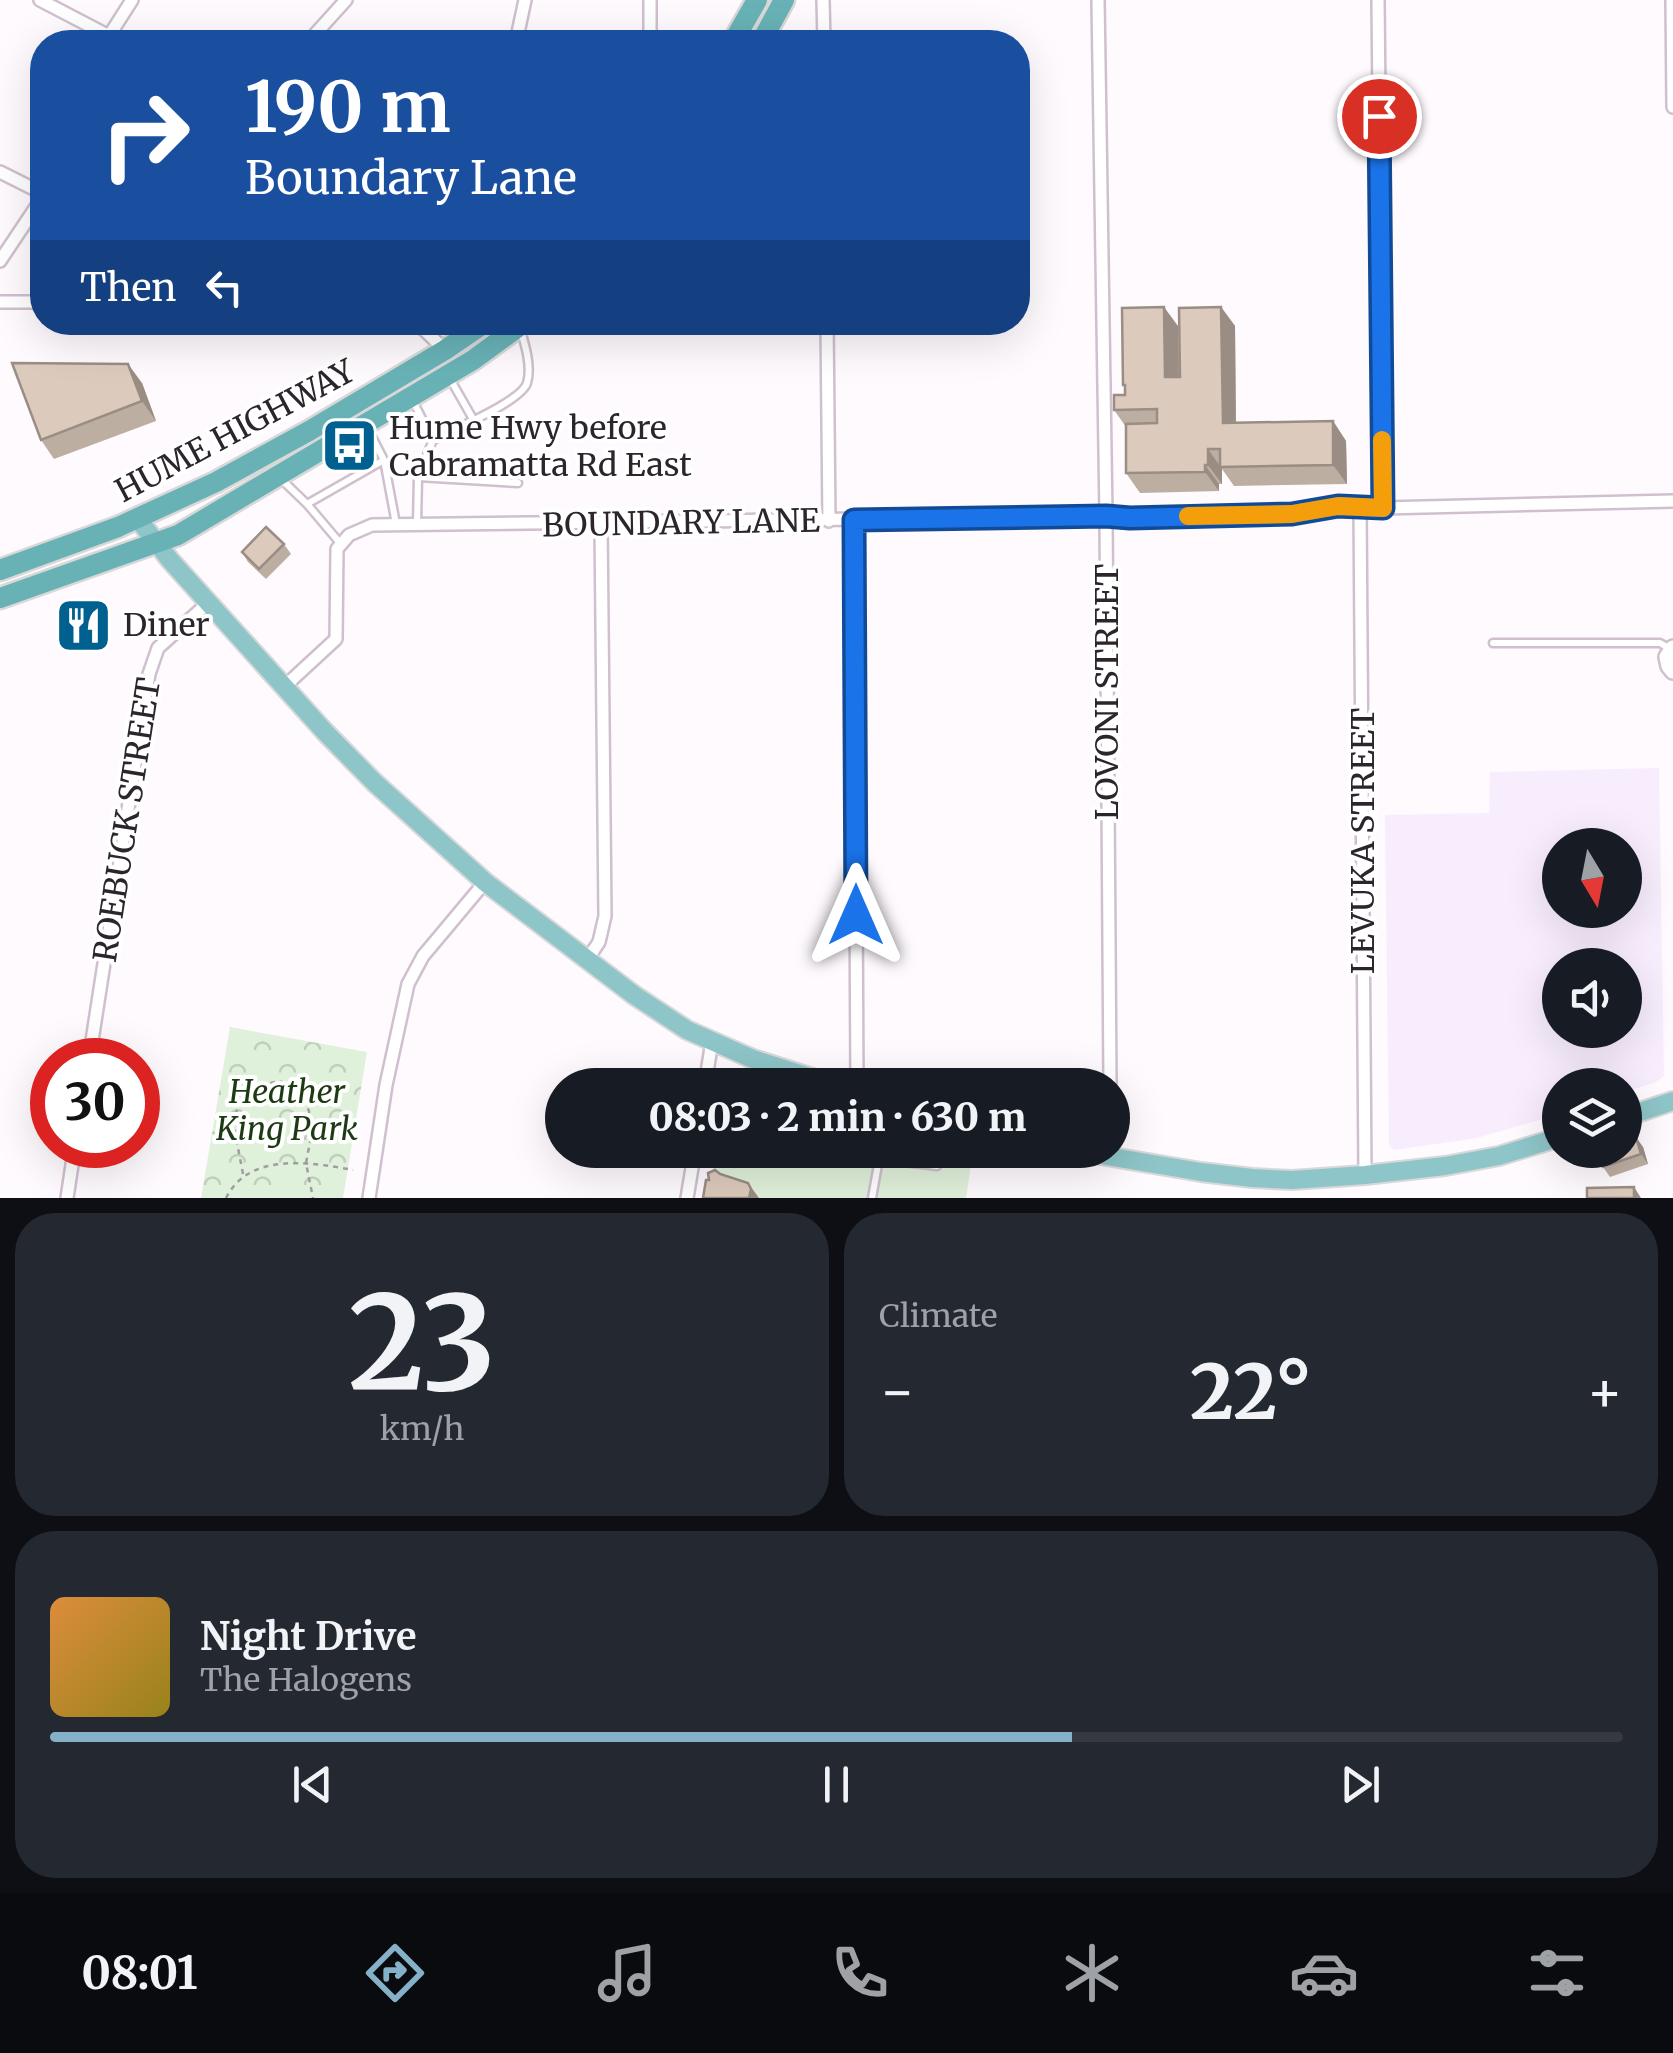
<!DOCTYPE html>
<meta charset="utf-8">
<style>
:root{--surface:#171b24;--page:#242831;--text:#f1f3f6;--muted:#9ea1a6;--line:#363941;--accent:#85b1c8}
body{margin:0;font-family:Merriweather,serif;background:var(--page);color:var(--text);height:100vh;display:flex;flex-direction:column;font-size:38px;white-space:nowrap}
*{box-sizing:border-box;margin:0}
p{font-size:32px;color:var(--muted)}
.icon{flex:none;width:55px;height:55px;fill:none;stroke:currentColor;stroke-width:2;stroke-linecap:round;stroke-linejoin:round}
.map{position:relative;height:1198px;overflow:hidden}
.side{display:flex;flex-direction:column;gap:15px;padding:15px;background:#0d0f14;flex:1}
.side>*{flex:none}
.hud{position:absolute;left:30px;top:30px;width:1000px;height:305px;border-radius:40px;box-shadow:0 10px 40px #0002;background:#1a4fa0;color:#fff;overflow:hidden}
.needle{width:65px;rotate:170deg}
.buttons{position:absolute;left:1542px;top:828px;display:grid;gap:20px}
.buttons a{display:grid;place-items:center;width:100px;height:100px;border-radius:50%;background:var(--surface);box-shadow:0 10px 40px #0002;font-size:50px}
.speed{position:absolute;left:30px;top:1038px;display:flex;gap:20px;font-size:50px;font-weight:700;text-align:center}
.speed>*{display:grid;place-content:center;width:130px;height:130px;border-radius:50%;background:var(--surface);box-shadow:0 10px 40px #0002;line-height:1}
.speed .limit{border:15px solid #d22;background:#fff;color:#111}
.pin{position:absolute;display:grid;place-items:center;width:85px;height:85px;color:#fff;margin:-42px;border:5px solid #fff;border-radius:50%;box-shadow:0 2px 10px #0007}
.me{position:absolute;width:110px;margin:-55px;rotate:0deg;stroke-linejoin:round;filter:drop-shadow(0 0 8px #0008)}
.turn{display:flex;align-items:center;gap:35px;height:210px;padding:0 50px;font-size:45px}
.turn .icon{width:130px;height:130px;stroke-width:2.5}
.turn b{display:block;font-size:70px;line-height:85px}
.then{display:flex;align-items:center;height:95px;padding:0 50px;background:#0003;gap:20px;font-size:38px}
.big{font-size:75px;font-weight:800;line-height:1.1}
.side .widget{flex:1;display:flex;flex-direction:column;justify-content:center;gap:15px;min-width:0;padding:0 35px;border-radius:40px;background:var(--page)}
.side .dial{align-items:center;gap:0}
.dial b{font-size:130px;line-height:1}
.song{display:flex;align-items:center;gap:30px}
.cover{width:120px;height:120px;border-radius:15px;background:linear-gradient(135deg,hsl(30 70% 55%),hsl(50 70% 35%))}
.played{height:10px;border-radius:5px;background:linear-gradient(90deg,var(--accent) 65%,var(--line) 65%)}
.keys{display:flex;justify-content:space-around;direction:ltr}
.heat{display:flex;justify-content:space-between;align-items:center;font-size:55px;direction:ltr}
.side .tiles{flex:1;display:grid;gap:15px;grid-template-columns:1fr 1fr}
.widget:last-child{grid-column:span 2}
.trip{position:absolute;left:545px;top:1068px;width:585px;height:100px;border-radius:50px;background:var(--surface);box-shadow:0 10px 40px #0002;font-weight:800;line-height:100px;text-align:center}
.dock{display:flex;height:160px;justify-content:space-around;align-items:center;background:#090b0e;color:var(--muted)}
.dock .icon{width:70px;height:70px}
.dock .selected{color:var(--accent)}
.dock b{font-size:45px;color:var(--text)}
.map>svg:first-child{display:block}
.industrial{fill:#f8edfd;fill-rule:evenodd}
.park{fill:url(#park-crowns)}
.garden{fill:#e0f1db}
.lines{fill:none;stroke-linecap:round;stroke-linejoin:round}
.service-casing{stroke:#d0c0cf;stroke-width:11}
.minor-casing{stroke:#d0c0cf;stroke-width:16}
.tertiary-casing{stroke:#d0c0cf;stroke-width:20}
.primary-casing{stroke:#d9d8d9;stroke-width:22}
.trunk-casing{stroke:#d9d8d9;stroke-width:25}
.path{stroke:#a19ca1;stroke-width:2.5;stroke-dasharray:5 5;stroke-linecap:butt}
.service{stroke:#fff;stroke-width:6}
.minor{stroke:#fff;stroke-width:11}
.tertiary{stroke:#fff;stroke-width:15}
.primary{stroke:#8ec5c8;stroke-width:18}
.trunk{stroke:#68b2b6;stroke-width:20}
.wall{fill:#bdaea2}
.shaded-wall{fill:#9a8d84}
.building{fill:#dccabc;stroke:#9a8d84;stroke-width:2.5}
.route-casing{stroke:#114b97;stroke-width:25}
.route{stroke:#1a73e8;stroke-width:18}
.slow{stroke:#f59e0b;stroke-width:18}
.labels{text-anchor:middle;dominant-baseline:central;stroke-width:8;stroke-linejoin:round;paint-order:stroke}
.poi-label{font-size:32px;fill:#2c262c;stroke:#fff;text-anchor:start}
.street-label{font-size:32px;fill:#2c262c;stroke:#fff}
.park-label{font-size:32px;font-style:italic;fill:#1e3a15;stroke:#fff}
</style>
<div class="map">
<svg width="1673" height="1198" viewBox="0 0 1673 1198">
<defs>
<pattern id="park-crowns" width="20" height="18" patternUnits="userSpaceOnUse" patternTransform="scale(2.5)"><rect width="20" height="18" fill="#e0f1db"/><path d="M2 6a3 3 0 1 1 6 0M12 15a3 3 0 1 1 6 0" fill="none" stroke="#c0cebc"/></pattern>
</defs>
<rect width="100%" height="100%" fill="#fefafe"/>
<path class="industrial" d="M1659,768L1664,1076L1656,1082L1625,1092V1085H1560V1114L1477,1138L1394,1150L1389,1146L1385,815L1489,813L1490,772ZM1560,845H1625V910H1560ZM1560,965H1625V1030H1560Z"/>
<path class="park" d="M230,1027L367,1052L343,1198H201Z"/>
<path class="garden" d="M716,1150H973L966,1198H708Z"/>
<g class="lines">
<defs>
<path id="service" d="M449,377L473,419
M413,401L433,440
M367,427L384,460L396,524
M418,477L518,483
M280,478L307,504L340,543
M307,504L384,460
M417,525L418,477L433,440C452,430 522,401 527,383C532,367 525,344 520,328
M1493,643H1660L1670,649
M880,1150L879,1159L937,1166
M872,1198L879,1159"/>
<path id="minor" d="M40,0L109,36L117,42
M650,0V42
M823,0L824,42
M1098,0L1106,516L1110,1085
M1378,0L1383,508
M1672,0L1673,107
M109,36L132,0
M308,42L346,0
M516,42L525,0
M0,172L42,193
M0,261L42,198
M0,302H42
M416,322L445,350
M450,322L466,336
M827,322L829,521
M1360,507L1365,1175
M854,521L857,1085
M284,687L336,639L337,549L349,535L372,525L1106,516L1131,518L1292,514L1338,506L1383,508L1673,501
M587,960L599,942L605,916L601,524
M89,1060L149,674L158,648L208,603
M705,1085L712,1041
M67,1198L75,1145
M369,1198L386,1085L408,984L423,956L485,882
M687,1198L695,1150"/>
<path id="tertiary" d="M1673,648L1667,657L1669,666L1673,671"/>
<path id="primary" d="M138,519L170,560L325,732L375,783L485,882L634,995L687,1030L753,1059L834,1085
M1625,1117L1673,1101
M1071,1150L1201,1172L1252,1178L1292,1180L1365,1175L1445,1166L1499,1156L1560,1137"/>
<path id="trunk" d="M733,42L757,0
M761,42L784,0
M0,570L118,527L216,482L309,431L445,350L486,322
M0,598L178,535L473,360L525,322"/>
</defs>
<use href="#service" class="service-casing"/>
<use href="#minor" class="minor-casing"/>
<use href="#tertiary" class="tertiary-casing"/>
<use href="#primary" class="primary-casing"/>
<use href="#trunk" class="trunk-casing"/>
<path class="path" d="M243,1174C235,1129 220,1091 280,1081L301,1095L309,1111L311,1137L306,1163L313,1198
M226,1198C249,1152 310,1162 353,1170"/>
<use href="#service" class="service"/>
<use href="#minor" class="minor"/>
<use href="#tertiary" class="tertiary"/>
<use href="#primary" class="primary"/>
<use href="#trunk" class="trunk"/>
</g>
<path class="wall" d="M1221,307L1235,326L1236,423L1333,421L1346,441L1347,484L1234,486L1222,469V484H1219V491L1140,493L1126,473V427L1114,410L1125,395V388L1123,385L1178,326L1180,377Z
M142,383L156,421L54,459L41,440Z
M284,544L291,554L266,579L248,562L242,552Z
M1643,1147L1648,1164L1610,1177L1603,1167Z"/>
<path class="shaded-wall" d="M1164,307L1178,326L1179,397L1165,377Z
M1221,307L1235,326L1236,442L1223,423Z
M128,364L142,383L156,421L142,401Z
M1333,421L1346,441L1347,484L1333,465Z
M1208,449L1222,469V484L1208,465Z
M1205,465L1219,484V491L1205,472Z
M1636,1137L1643,1147L1648,1164L1641,1154Z
M748,1183L759,1198H749Z
M1634,1187L1641,1198H1634Z"/>
<path class="building" d="M1164,307L1165,377H1180L1179,308L1221,307L1223,423L1333,421V465L1220,467V449H1208V465H1205V472L1126,473V424L1157,423V409L1114,410V395H1125V385H1123L1122,308Z
M12,363L128,364L142,401L41,440Z
M266,527L284,544L259,569L242,552Z
M1636,1137L1641,1154L1603,1167L1597,1150H1625V1140Z
M715,1170L720,1174L748,1183L751,1189L749,1198H703L706,1180H709L708,1173Z
M1634,1187V1198H1587V1188Z"/>
<g class="lines">
<defs>
<path id="route" d="M856,915L854,520L1106,516L1130,518L1292,514L1338,506L1383,508L1379,116"/>
</defs>
<use href="#route" class="route-casing"/>
<use href="#route" class="route"/>
<path class="slow" d="M1188,516L1292,514L1338,506L1383,508L1382,440"/>
</g>
<defs>
<symbol id="bus-square" viewBox="-11 -11 22 22"><rect x="-9" y="-9" width="18" height="18" rx="4" fill="#006090" stroke="#fff"/><path d="M-5-6H5V4H4V6H2V4H-2V6H-4V4H-5ZM-3.5-4V0h7V-4ZM-3.5 1.2v1.5H-2V1.2ZM2 1.2v1.5H3.5V1.2Z" fill="#fff"/></symbol>
<symbol id="restaurant-square" viewBox="-11 -11 22 22"><rect x="-9" y="-9" width="18" height="18" rx="4" fill="#006090" stroke="#fff"/><path d="M-5-6h1v4h1v-4h1v4h1v-4h1v5L-1.5 .5V6h-2V.5L-5-1ZM5-6V6H3V1.5H1.5Q1.5-4 5-6Z" fill="#fff"/></symbol>
</defs>
<g fill-rule="evenodd">
<use href="#bus-square" x="318" y="414" width="63" height="63"/>
<use href="#restaurant-square" x="52" y="594" width="63" height="63"/>
</g>
<g class="labels">
<g class="poi-label">
<text x="389" y="428">Hume Hwy before<tspan x="389" dy="37">Cabramatta Rd East</tspan></text>
<text x="123" y="625">Diner</text>
</g>
<g class="street-label">
<text transform="translate(235 431) rotate(-28)">HUME HIGHWAY</text>
<text transform="translate(681 523) rotate(-1)">BOUNDARY LANE</text>
<text transform="translate(1107 692) rotate(-90)">LOVONI STREET</text>
<text transform="translate(127 820) rotate(-81)">ROEBUCK STREET</text>
<text transform="translate(1363 841) rotate(-90)">LEVUKA STREET</text>
</g>
<g class="park-label">
<text x="287" y="1092">Heather<tspan x="287" dy="37">King Park</tspan></text>
</g>
</g>
</svg>
<div class="buttons">
<a><svg class="needle" viewBox="-14 -14 28 28"><path d="M0-13l5 13h-10z" fill="#e53935"/><path d="M0 13l5-13h-10z" fill="#9ea1a6"/></svg></a>
<a><svg class="icon" aria-label="sound" viewBox="0 0 24 24"><path d="M4 9h4l5-4v14l-5-4H4zM17 9q2 3 0 6"/></svg></a>
<a><svg class="icon" aria-label="layers" viewBox="0 0 24 24"><path d="M12 4l9 5-9 5-9-5zM3 14l9 5 9-5"/></svg></a>
</div>
<div class="speed"><div class="limit">30</div></div>
<div class="pin" style="left:1379px;top:116px;background:#d93025"><svg class="icon" aria-label="arrive" viewBox="0 0 24 24"><path d="M6 21V4h12l-3 4 3 4H6"/></svg></div>
<svg class="me" style="left:856px;top:915px" viewBox="-20 -20 40 40"><path d="M0-17L14 15 0 8-14 15z" fill="#1a73e8" stroke="#fff" stroke-width="4"/></svg>
<div class="trip">08:03 · 2 min · 630 m</div>
<div class="hud">
<div class="turn"><svg class="icon" aria-label="right" viewBox="0 0 24 24"><path d="M7 20v-9h11M14 6l5 5-5 5"/></svg><div><b>190 m</b>Boundary Lane</div></div>
<div class="then">Then<svg class="icon" aria-label="left" viewBox="0 0 24 24"><path d="M17 20v-9H6M10 6l-5 5 5 5"/></svg></div>
</div>
</div>
<section class="side">
<div class="tiles">
<div class="widget dial"><b>23</b><p>km/h</p></div>
<div class="widget"><p>Climate</p>
<div class="heat"><a>−</a><b class="big">22°</b><a>+</a></div>
</div>
<div class="widget">
<div class="song"><i class="cover"></i><div><b>Night Drive</b><p>The Halogens</p></div></div>
<div class="played"></div>
<div class="keys"><svg class="icon" aria-label="previous" viewBox="0 0 24 24"><path d="M18 5L8 12l10 7zM5 5v14"/></svg><svg class="icon" aria-label="pause" viewBox="0 0 24 24"><path d="M8 5v14M16 5v14"/></svg><svg class="icon" aria-label="next" viewBox="0 0 24 24"><path d="M6 5l10 7-10 7zM19 5v14"/></svg></div>
</div>
</div>
</section>
<nav class="dock">
<b>08:01</b>
<svg class="icon selected" aria-label="directions" viewBox="0 0 24 24"><path d="M12 3l9 9-9 9-9-9zM9 14v-3h6M13 9l2 2-2 2"/></svg>
<svg class="icon" aria-label="music" viewBox="0 0 24 24"><path d="M9 18V5l10-2v13"/><circle cx="6" cy="18" r="3"/><circle cx="16" cy="16" r="3"/></svg>
<svg class="icon" aria-label="phone" viewBox="0 0 24 24"><path d="M5 4h4l2 5-3 2q2 4 5 5l2-3 5 2v4C11 20 4 13 5 4z"/></svg>
<svg class="icon" aria-label="climate" viewBox="0 0 24 24"><path d="M12 3v18M4 7l16 10M4 17L20 7"/></svg>
<svg class="icon" aria-label="car" viewBox="0 0 24 24"><path d="M5 17H2v-5l4-1 3-4h7l3 4 3 1v5h-3M9 17h6M6 11h13"/><circle cx="7" cy="17" r="2"/><circle cx="17" cy="17" r="2"/></svg>
<svg class="icon" aria-label="filters" viewBox="0 0 24 24"><path d="M4 7h16M4 17h16"/><circle cx="9" cy="7" r="2"/><circle cx="15" cy="17" r="2"/></svg>
</nav>
